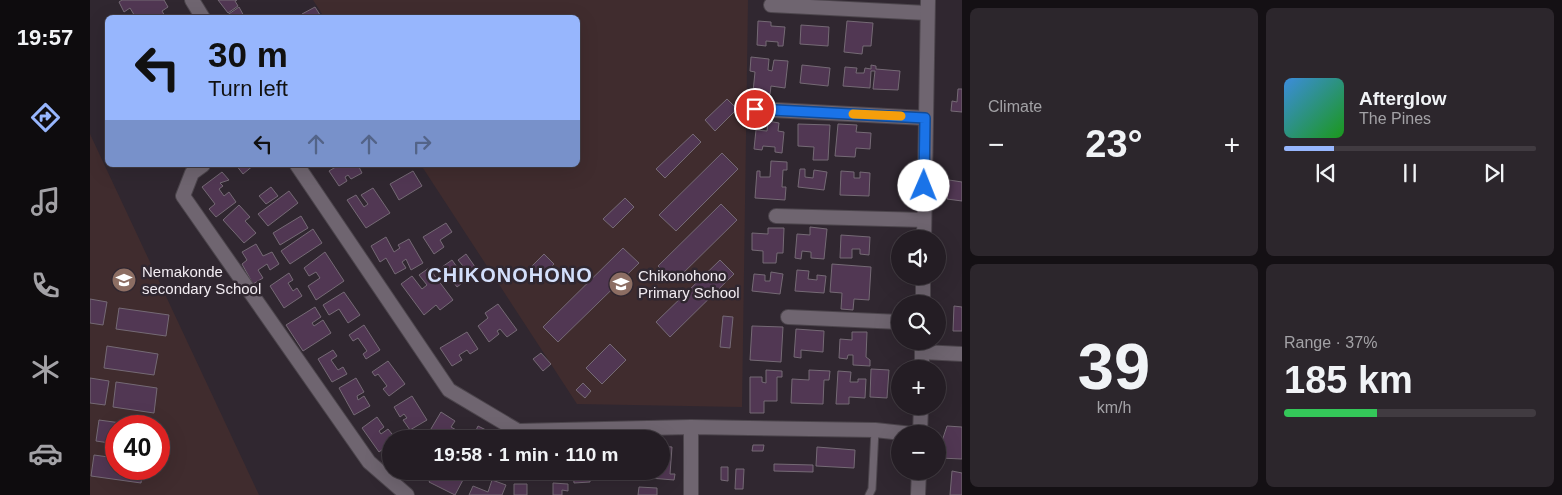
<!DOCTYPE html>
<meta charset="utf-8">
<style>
:root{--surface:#241d24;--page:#2c262c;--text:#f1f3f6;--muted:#a3a2a6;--line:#413b41;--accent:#97b6fd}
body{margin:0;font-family:Helvetica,sans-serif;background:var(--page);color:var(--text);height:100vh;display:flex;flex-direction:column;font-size:19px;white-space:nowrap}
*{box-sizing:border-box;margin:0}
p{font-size:16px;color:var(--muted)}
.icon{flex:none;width:28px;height:28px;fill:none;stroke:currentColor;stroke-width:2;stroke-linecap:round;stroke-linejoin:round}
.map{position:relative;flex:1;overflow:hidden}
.details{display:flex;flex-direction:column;gap:8px;padding:8px;background:#141014;width:600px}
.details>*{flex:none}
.hud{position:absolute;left:15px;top:15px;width:475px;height:152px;border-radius:8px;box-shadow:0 5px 20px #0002,0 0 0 1px var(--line);background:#97b6fd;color:#111;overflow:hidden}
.controls{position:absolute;left:801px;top:230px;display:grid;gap:10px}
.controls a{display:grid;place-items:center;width:55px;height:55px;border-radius:50%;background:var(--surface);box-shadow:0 5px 20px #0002,0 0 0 1px var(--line);font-size:25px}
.speed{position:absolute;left:15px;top:415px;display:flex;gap:10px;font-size:25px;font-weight:700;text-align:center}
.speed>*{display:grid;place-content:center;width:65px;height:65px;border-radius:50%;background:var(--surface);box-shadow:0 5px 20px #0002,0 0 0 1px var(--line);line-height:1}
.speed .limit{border:8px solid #d22;background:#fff;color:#111}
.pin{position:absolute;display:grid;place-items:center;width:42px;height:42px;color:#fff;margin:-21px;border:2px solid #fff;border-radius:50%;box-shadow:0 1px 5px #0007}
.me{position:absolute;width:55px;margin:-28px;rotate:1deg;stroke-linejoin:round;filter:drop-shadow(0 0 4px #0008)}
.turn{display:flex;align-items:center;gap:18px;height:105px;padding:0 20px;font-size:22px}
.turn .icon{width:65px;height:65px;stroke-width:2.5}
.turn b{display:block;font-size:35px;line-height:42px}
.lanes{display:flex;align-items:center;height:48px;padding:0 20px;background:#0003;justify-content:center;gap:25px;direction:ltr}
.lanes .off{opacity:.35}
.big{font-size:38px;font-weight:600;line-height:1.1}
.details .card{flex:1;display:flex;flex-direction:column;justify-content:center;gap:8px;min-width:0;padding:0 18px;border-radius:8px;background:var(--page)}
.details .dial{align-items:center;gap:0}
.dial b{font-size:65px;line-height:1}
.song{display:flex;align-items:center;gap:15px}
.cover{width:60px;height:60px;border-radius:8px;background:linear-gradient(135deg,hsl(210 70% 55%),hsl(120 70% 35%))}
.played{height:5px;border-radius:2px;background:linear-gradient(90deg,var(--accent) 20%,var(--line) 20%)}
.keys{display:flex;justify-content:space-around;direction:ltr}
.heat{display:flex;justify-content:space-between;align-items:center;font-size:28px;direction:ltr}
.charge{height:8px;border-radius:4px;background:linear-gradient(90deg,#34c759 37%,var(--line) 0)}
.details .tiles{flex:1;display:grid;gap:8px;grid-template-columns:repeat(2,1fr)}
.trip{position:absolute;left:292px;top:430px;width:288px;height:50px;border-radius:25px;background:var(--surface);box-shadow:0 5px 20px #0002,0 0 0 1px var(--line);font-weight:600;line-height:50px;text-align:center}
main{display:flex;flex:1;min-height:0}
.tabs{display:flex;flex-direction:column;width:90px;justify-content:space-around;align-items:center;background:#0e0c0e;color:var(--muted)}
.tabs .icon{width:35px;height:35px}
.tabs .active{color:var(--accent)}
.tabs b{font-size:22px;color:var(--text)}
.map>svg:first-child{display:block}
.education{fill:#402c2e;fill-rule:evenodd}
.building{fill:#513753;stroke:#756a75}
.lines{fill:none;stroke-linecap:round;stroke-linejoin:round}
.service-casing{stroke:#4c454c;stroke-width:9}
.minor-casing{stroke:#4c454c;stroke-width:16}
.tertiary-casing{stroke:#4c454c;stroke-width:16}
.service{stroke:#6f6570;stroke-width:7}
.minor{stroke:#6f6570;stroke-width:14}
.tertiary{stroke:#6f6570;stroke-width:14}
.route-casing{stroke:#114b97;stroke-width:12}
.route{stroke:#1a73e8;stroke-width:9}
.slow{stroke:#f59e0b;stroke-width:9}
.labels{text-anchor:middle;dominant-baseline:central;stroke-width:5;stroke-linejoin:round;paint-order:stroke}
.poi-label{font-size:15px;fill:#f2ecf2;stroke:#302730;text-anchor:start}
.district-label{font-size:20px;font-weight:bold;letter-spacing:1px;fill:#d3dffb;stroke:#302730}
</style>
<main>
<nav class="tabs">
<b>19:57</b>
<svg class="icon active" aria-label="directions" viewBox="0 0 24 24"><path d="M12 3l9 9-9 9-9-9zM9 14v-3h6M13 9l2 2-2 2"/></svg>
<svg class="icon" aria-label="music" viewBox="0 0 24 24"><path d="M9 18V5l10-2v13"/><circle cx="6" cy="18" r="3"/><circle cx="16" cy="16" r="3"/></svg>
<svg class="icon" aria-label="phone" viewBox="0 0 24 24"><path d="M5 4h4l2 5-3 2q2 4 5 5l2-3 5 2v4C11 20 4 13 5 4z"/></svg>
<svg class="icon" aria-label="climate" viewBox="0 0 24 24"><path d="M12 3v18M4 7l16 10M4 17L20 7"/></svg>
<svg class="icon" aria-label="car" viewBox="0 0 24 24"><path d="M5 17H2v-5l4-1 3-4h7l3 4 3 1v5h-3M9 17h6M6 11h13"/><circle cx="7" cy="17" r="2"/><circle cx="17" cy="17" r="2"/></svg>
</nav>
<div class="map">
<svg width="872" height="495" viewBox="0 0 872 495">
<rect width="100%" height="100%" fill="#302730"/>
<path class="education" d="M223,0H658L652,407L487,404L331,165H488V18L234,17Z
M0,134L169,495H0ZM26,426H69V469H26Z"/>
<path class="building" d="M32,0H74L78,7L72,11L76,18H46L40,8L34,12L29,2Z
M128,0H147L145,1L148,6L138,13Z
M149,7L155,18H133Z
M225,7L232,18H215L212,14Z
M668,21L681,22V26L695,27L693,46H688V42L676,41V46L667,45Z
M757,21L783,23L781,46H773L772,54L754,52Z
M711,25L739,27L738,46L710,44Z
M661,57L679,59L678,70L682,71L684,60L698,61L695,88L681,86L680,94L663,92L665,72L660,71Z
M712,65L740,68L738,86L710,83Z
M781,65L786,66V69L810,71L808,90L783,89L785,71H781L780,88L753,86L755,67L767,68L766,73H774L775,68L781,69Z
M868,89H872V112L861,111L862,101L867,102Z
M637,99L647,109L625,131L615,120Z
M678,121L689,123L688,131L694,132L692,153L685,152V147L673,146L672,150L664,149L666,130L677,131Z
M708,124L740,125L738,160H723L724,147L708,146Z
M748,124L767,125L766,132L781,133L780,149L766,148L765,157L745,156Z
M603,134L611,142L575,178L566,169Z
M632,153L648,169L586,231L569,215Z
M681,161L697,162V170H693L692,187H696L695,200L665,198L667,171H670V177H680Z
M146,165H164L153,174Z
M249,165H268L272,173L261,179L258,175L255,177L257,181L249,186L239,171Z
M710,169H715V177L723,178L724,170L737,172L734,190L708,187Z
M323,171L332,186L309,200L300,184Z
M751,171L764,172V178H770V172L780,173L779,196L750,195Z
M132,172L139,180L130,183L133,186L129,189L134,196L139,192L146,202L126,217L119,209L125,204L112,187Z
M859,180L872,182V201L857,199Z
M181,187L188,196L176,204L169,196Z
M283,188L300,213L276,228L257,200L266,195L274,207L278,204L271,195Z
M199,191L208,203L178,226L168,214Z
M535,198L544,207L523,228L513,219Z
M631,204L647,220L584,282L568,266Z
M149,205L160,217L155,221L166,233L154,243L133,220Z
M211,216L218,228L190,245L183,233Z
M356,223L362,232L350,240L354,247L344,254L333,237Z
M720,227L737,229L734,259L721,258V252L712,251L711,259L705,258L707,234L720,235Z
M678,228H694L693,253H687L686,263H673V251L662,250V233L678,234Z
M223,229L232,243L200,264L191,251Z
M751,235L780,237L779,255L770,254V249H762V258H750Z
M296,237L304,252L310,248L308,245L319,239L333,263L321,270L316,259L312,262L316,268L305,274L296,258L290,262L281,246Z
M166,244L173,256L182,252L189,264L180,270L177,264L168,270L173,278L163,284L152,264L157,260L152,252Z
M533,248L549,263L468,342L453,327Z
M235,252L254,281L226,300L218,286L230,278L226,272L219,276L214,268Z
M376,254L388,271L367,287L352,267L362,260L369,270L373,266L368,260Z
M454,254L464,264L451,277L441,267Z
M630,260L644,274L580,337L566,322Z
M742,264L781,267L779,300L764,299L763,310L751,309L752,293L740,292Z
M339,268L363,300L350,310L346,305L334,315L311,284L322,276L332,289L337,285L329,275Z
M707,270L719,271L718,279L727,280V275L736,276L734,293L705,291Z
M681,272L693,274L690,294L662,291L664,274L675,275V281H680Z
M199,273L203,280L198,283L203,291L207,288L212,296L194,308L180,286Z
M254,292L270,315L258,323L249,309L239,315L233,305Z
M0,299L17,302L13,325L0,323Z
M408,304L427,330L417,337L410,329L407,331L409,334L399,342L388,326L398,318L395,313Z
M864,306L872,307V331H863Z
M225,307L231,317L222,323L224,326L233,320L241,333L213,351L196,325Z
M29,308L79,315L76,336L26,329Z
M633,316L643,317L640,348L630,347Z
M274,325L290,350L276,359L273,354L277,351L268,338L263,341L259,335Z
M662,326L693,327L691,362L660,360Z
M706,329L734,331L733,352L711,350V358L704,357Z
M377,332L388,349L380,354L377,350L369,355L372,360L362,366L350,348Z
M762,332H777L776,357L780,360V366L763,365V355H758L757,359L749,358L750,339L762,340Z
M520,344L536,360L512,384L496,368Z
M17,346L68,354L64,375L14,368Z
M243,350L247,356L241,360L248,370L253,367L257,374L242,382L228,359Z
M451,353L461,364L453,371L443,359Z
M298,361L315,384L299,396L293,389L297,386L288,374L285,376L282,372Z
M781,369L799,370L797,398L780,397Z
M676,370L692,371V377H687V401H674V413H660V377H672V382L676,383Z
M719,370L740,371L739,380H734L733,404L701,403L702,379L719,380Z
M748,371L761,372L760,382H768V379H776L775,398L759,397V404H746Z
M0,378L19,381L15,405L0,403Z
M266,378L274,392L267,396L268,400L274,396L280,406L264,415L249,388Z
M26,382L67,388L64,413L23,407Z
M493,383L501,391L495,398L486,390Z
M322,396L337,420L320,430L313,420L317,418L314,414L310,417L304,407Z
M351,412L365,421L361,427L375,435L373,439H345L341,437L335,439Z
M287,417L294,427L289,431L291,434L298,429L306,439H301V443L289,452L272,428Z
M9,420L53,426H26V444L6,441Z
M388,426L414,439H382Z
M857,426L872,427V459L850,458L851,444Z
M663,445H674L673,451H662Z
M571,446L582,447L580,474H585L584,480L548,477L549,471H571Z
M727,447L765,450L764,468L726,466Z
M4,455L26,458V469H53L51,483L1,476Z
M684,464L723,465V472L684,471Z
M631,467H638V481L631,480Z
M646,469H654L653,489H645Z
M345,471L363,479L365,474L374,478L365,495L339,482Z
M421,471H438L437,480L421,479Z
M463,471L479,474V480H463Z
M483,471H500V482L484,483Z
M502,471H523L522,479L502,478Z
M862,471L872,473V495H860Z
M402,480L416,485L412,495H379L383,486L398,492Z
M463,483L478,484V491L472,490V495H463Z
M424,484H437V495H424Z
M549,487L567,488V495H548Z"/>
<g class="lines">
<defs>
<path id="service" d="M779,495L782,489L785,430"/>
<path id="minor" d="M102,0L113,18
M681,5L837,13
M665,109L835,118
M113,165L102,173L93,196L279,462L317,495
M207,165L359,390L428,431L601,427L785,430L822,434
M686,216L834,220
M698,317L810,322
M832,352L872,354
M601,495V427"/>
<path id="tertiary" d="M834,239L838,0
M833,304V276
M832,369V341
M830,434L831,406
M828,495L829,471"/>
</defs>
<use href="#service" class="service-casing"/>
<use href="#minor" class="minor-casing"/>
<use href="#tertiary" class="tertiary-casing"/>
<use href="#service" class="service"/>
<use href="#minor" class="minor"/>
<use href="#tertiary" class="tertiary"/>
</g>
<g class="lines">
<defs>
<path id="route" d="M665,109L835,118L834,186"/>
</defs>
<use href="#route" class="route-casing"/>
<use href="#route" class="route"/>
<path class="slow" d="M763,114L811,116"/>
</g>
<defs>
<symbol id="school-disc" viewBox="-11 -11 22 22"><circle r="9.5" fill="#8d6e63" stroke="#302730"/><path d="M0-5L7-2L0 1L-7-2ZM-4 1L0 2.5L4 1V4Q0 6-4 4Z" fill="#fff"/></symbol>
</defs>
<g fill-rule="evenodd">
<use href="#school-disc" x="20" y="266" width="28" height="28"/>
<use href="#school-disc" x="517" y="270" width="28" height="28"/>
</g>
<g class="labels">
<g class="poi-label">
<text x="52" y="271">Nemakonde<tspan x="52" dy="17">secondary School</tspan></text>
<text x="548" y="275">Chikonohono<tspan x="548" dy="17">Primary School</tspan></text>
</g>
<g class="district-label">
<text x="420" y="275">CHIKONOHONO</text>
</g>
</g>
</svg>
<div class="controls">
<a><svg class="icon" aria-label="sound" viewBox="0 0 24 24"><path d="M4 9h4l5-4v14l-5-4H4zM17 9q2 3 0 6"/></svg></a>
<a><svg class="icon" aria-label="search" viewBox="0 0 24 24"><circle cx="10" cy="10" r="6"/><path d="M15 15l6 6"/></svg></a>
<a>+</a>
<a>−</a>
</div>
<div class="speed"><div class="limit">40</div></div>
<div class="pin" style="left:665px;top:109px;background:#d93025"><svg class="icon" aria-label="arrive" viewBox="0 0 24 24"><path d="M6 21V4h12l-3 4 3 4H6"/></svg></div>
<svg class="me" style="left:834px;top:186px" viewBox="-20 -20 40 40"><circle r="19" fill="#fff"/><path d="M0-13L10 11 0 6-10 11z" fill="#1a73e8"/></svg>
<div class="trip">19:58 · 1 min · 110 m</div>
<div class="hud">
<div class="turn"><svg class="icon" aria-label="left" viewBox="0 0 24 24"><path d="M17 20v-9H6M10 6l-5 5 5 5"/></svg><div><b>30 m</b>Turn left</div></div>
<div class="lanes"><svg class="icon" aria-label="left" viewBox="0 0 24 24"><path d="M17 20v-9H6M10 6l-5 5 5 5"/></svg><svg class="icon off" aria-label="ahead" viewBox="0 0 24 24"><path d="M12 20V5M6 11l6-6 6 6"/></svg><svg class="icon off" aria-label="ahead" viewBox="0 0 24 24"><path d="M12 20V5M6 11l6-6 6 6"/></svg><svg class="icon off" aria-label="right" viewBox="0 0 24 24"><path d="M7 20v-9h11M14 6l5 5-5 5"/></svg></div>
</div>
</div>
<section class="details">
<div class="tiles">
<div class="card"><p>Climate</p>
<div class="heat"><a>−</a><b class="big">23°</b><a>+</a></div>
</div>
<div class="card">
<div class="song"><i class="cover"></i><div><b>Afterglow</b><p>The Pines</p></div></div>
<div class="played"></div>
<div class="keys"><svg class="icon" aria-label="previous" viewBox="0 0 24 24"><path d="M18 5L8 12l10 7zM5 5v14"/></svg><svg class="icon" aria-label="pause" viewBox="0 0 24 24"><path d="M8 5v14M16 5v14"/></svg><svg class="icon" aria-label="next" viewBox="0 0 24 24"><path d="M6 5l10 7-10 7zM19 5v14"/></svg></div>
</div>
<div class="card dial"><b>39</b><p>km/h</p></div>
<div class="card"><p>Range · 37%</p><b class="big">185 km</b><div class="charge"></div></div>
</div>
</section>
</main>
